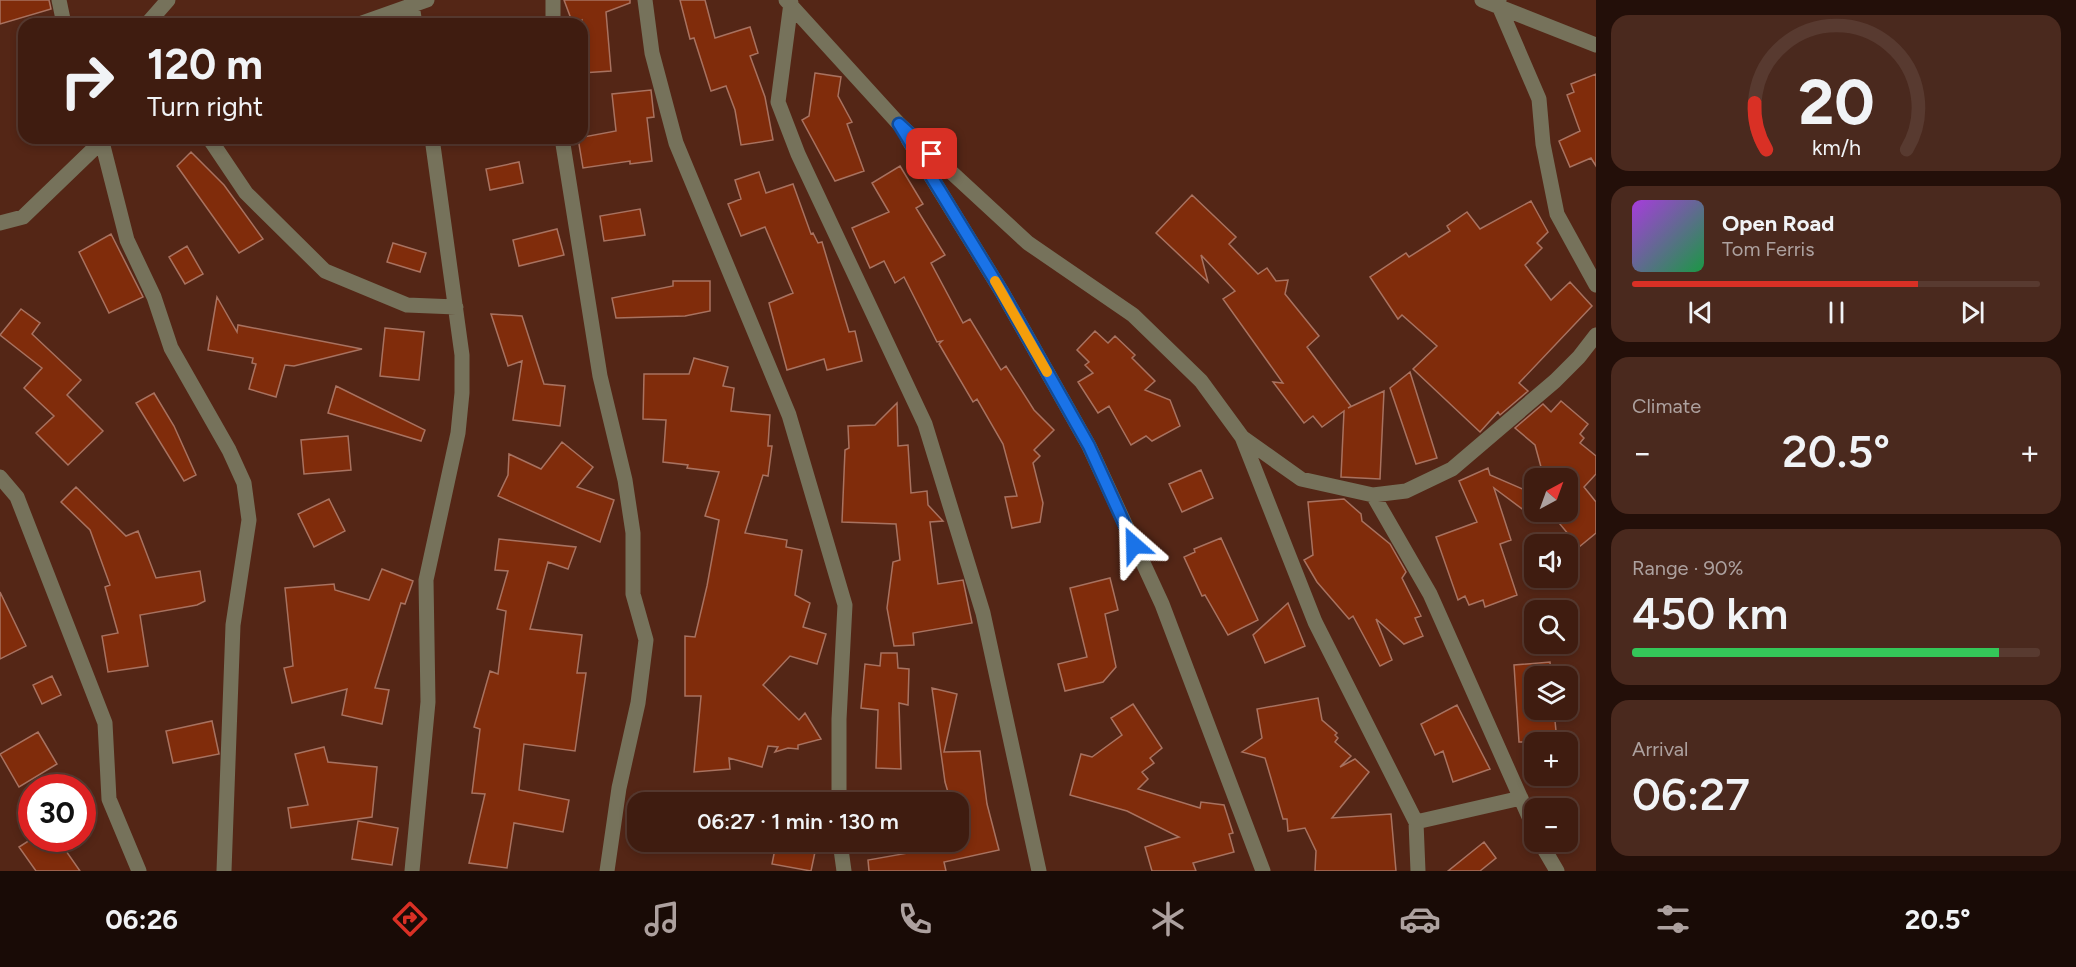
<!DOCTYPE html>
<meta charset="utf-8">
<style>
:root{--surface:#3f1c10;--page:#4a291e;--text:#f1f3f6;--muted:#ada19f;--line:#583a30;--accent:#d93025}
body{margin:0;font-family:Figtree,sans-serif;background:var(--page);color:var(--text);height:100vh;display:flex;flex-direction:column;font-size:22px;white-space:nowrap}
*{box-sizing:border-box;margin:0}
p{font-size:20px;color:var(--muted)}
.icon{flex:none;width:33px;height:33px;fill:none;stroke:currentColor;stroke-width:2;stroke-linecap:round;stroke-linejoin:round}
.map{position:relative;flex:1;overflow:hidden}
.side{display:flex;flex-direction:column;gap:15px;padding:15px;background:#230f09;width:480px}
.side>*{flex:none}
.banner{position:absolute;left:18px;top:18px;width:570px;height:126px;border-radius:18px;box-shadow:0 3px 9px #0003,0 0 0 2px var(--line);background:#3f1c10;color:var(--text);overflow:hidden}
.needle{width:39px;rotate:41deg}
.tools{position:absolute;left:1524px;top:468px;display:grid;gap:12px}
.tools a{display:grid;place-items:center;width:54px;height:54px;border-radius:12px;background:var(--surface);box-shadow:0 3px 9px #0003,0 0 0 2px var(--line);font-size:30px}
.speed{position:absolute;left:18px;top:774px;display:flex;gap:12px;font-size:30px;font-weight:700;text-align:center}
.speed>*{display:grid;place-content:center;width:78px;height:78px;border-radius:50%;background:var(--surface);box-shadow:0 3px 9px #0003,0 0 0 2px var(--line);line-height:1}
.speed .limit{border:9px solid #d22;background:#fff;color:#111}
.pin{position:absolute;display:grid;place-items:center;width:51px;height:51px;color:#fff;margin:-26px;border-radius:12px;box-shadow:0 3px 9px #0006}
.me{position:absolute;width:66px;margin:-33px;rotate:335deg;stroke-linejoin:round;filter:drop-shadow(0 0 4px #0008)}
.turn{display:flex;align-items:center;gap:21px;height:126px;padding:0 30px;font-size:27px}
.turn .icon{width:78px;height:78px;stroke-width:2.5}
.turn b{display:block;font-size:42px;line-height:51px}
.big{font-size:45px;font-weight:600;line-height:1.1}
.side .card{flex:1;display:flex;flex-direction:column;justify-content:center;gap:9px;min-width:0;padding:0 21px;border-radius:18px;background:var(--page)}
.side .dial{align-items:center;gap:0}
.dial svg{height:156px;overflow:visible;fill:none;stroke:var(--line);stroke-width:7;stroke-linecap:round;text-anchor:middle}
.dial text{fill:var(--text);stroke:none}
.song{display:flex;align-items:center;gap:18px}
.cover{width:72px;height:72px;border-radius:9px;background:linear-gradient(135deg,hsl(280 70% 55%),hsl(140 70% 35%))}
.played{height:6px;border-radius:3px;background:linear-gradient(90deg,var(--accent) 70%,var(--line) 70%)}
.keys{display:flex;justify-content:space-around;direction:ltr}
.heat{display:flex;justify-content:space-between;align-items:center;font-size:33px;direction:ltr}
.charge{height:9px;border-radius:4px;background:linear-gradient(90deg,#34c759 90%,var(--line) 0)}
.trip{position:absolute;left:627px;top:792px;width:342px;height:60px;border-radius:18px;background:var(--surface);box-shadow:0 3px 9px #0003,0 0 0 2px var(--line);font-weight:600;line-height:60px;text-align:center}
.dock{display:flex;height:96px;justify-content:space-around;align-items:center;background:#190b06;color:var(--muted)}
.dock .icon{width:42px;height:42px}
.dock .on{color:var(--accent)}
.dock b{font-size:27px;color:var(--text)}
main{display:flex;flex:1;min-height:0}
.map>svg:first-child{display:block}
.building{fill:#802c0b;stroke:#a87260;stroke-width:1.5}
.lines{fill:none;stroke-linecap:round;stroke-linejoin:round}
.minor{stroke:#76725b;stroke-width:15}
.route-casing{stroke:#114b97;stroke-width:15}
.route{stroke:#1a73e8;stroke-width:10}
.slow{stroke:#f59e0b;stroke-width:10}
</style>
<main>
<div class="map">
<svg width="1596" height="871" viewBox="0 0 1596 871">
<rect width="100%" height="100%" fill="#542616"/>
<path class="building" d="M0,0H49L51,9L0,24Z
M564,0H630V3L606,12L611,71L582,73V20L573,24Z
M680,0H705L715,38L750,27L758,53L750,56L765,97L773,140L741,145L735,110L726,86L711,91L694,38L690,39Z
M815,73L841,77L838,96L852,122L847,124L864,171L835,181L802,120L809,116Z
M1596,74V166L1591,158L1570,167L1559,141L1580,131L1567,95L1574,92L1571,84Z
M651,90L654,117L647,118L652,161L630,164V161L583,168L578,138L616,131L612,94Z
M191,152L224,185L263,239L239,253L177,166Z
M519,162L523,183L490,190L486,169Z
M900,166L923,204L916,208L945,255L931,263L963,323L970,319L1001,370L1006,366L1034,410L1054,430L1034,450L1040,456L1033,463L1043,503L1040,522L1012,528L1005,497L1017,496L1003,444L977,399L973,402L939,344L942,341L937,342L904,277L895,283L884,261L870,268L852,228L889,212L872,183Z
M759,172L766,193L793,184L811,234L813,233L818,243L822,242L849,332L855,331L862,361L827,370L824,359L787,370L769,303L793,293L765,227L741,236L728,204L741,199L735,180Z
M1192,195L1236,237L1229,244L1258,274L1267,268L1276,281L1288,280L1285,294L1319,336L1307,347L1351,406L1348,408L1384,391L1380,479L1341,477L1344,411L1322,427L1313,416L1304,423L1273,382L1283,383L1223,299L1235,291L1201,255L1208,282L1156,233Z
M1531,201L1548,232L1537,243L1542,248L1525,265L1551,300L1570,282L1592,306L1519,383L1528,391L1500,415L1498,412L1480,432L1413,369L1437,346L1402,315L1398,319L1370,277L1406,253L1409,257L1450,231L1447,226L1467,212L1480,229Z
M640,209L645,235L604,241L600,216Z
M557,229L564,255L519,266L513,240Z
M111,234L143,297L109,313L79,252Z
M393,243L426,253L420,272L387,262Z
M187,246L203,274L185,284L169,257Z
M673,281H710V311L685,316L616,318L612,298L673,286Z
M217,297L237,332L238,325L362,349L294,366L285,365L276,397L249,389L256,364L252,363L253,358L208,350Z
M21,309L40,323L32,334L81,380L67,395L103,431L68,465L36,433L54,416L24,388L42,368L0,335Z
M491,314L522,316L544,384L565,386L560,426L513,420L522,361L508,366Z
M385,328L424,332L419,380L380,376Z
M1095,331L1108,343L1115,336L1135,355L1132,358L1155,381L1145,390L1170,400L1180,426L1152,441L1146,436L1131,445L1109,406L1098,413L1078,382L1093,373L1085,365L1089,362L1077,350Z
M694,358L728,367L723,386L734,388L731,411L770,415L768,446H772L768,476L763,475L745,533L787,540L786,547L802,550L795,595L810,603L803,627L826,634L817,664L790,656L763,685L799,720L805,713L821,739L798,745V749L788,748L775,752L778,747L768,746L762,767L729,758L730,769L694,772L701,696H685V636L695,637L707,586L719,520L705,516L719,472L687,468L688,465L663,462L666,420L643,419L644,374H689Z
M1410,372L1437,458L1416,464L1390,388Z
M336,386L425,430L421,441L328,413Z
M154,393L174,426L196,475L184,481L136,403Z
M1561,401L1588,424L1580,434L1584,438L1580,443L1596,456V474L1584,487L1596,502V533L1579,547L1554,517L1553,512H1568V478H1544L1535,445L1515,428L1543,404L1551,412Z
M897,403L898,446L908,445L911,493L927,491L928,505L943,521L930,522L938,584L963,580L972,623L913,633L914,645L894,646L887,608L893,562L900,560L896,524L842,522L845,450L849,448L848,426L875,425Z
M348,436L351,470L304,474L301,440Z
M562,442L593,467L577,487L614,500L600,542L498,496L508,475L509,454L541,469Z
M1488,468L1490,475L1534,494V512H1538L1533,517L1494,488L1511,540L1500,544L1517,595L1485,607L1483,600L1469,605L1465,596L1458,600L1436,537L1477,522L1459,481Z
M1201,470L1213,498L1182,512L1169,484Z
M76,487L126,536L138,531L156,578L200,571L205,601L197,605L140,615L148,666L108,672L102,636L118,633L105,587L110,585L90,530L61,502Z
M329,499L345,531L314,547L298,514Z
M1344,499L1361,514L1362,521L1390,544L1406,572L1402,578L1421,616L1415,618L1423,636L1404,644L1376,619L1392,660L1380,666L1353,616L1349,619L1317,582L1304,560L1313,555L1308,502Z
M1221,538L1258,620L1228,635L1205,595L1202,596L1184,557L1195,552L1194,549Z
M499,539L576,547L568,569L548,562L530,629L582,635L577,673H586L575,751L524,744L519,790L569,800L563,832L514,823L507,868L469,863L485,794L472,793L480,729L474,727L490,671L498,674L506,611L497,609L508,571L495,570Z
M382,569L413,581L405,604L401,603L375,688L389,690L382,724L342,715L347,689L292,703L284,668L293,666L285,588L334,584L335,590L369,600Z
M1110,578L1118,610L1105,614L1116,667L1103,682L1065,691L1058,664L1087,657L1070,588Z
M0,592L26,646L0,659Z
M1288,603L1305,646L1265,663L1253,635Z
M881,653H897L898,668L909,669L908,705L899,703L901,769L876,768L878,710L861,708L865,664L880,666Z
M1550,662L1551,676H1534V710H1554L1557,742H1519L1514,665Z
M52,676L61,695L42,704L33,685Z
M932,688L957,694L944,752L980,751L987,804L999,850L944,862L946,871H869L868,860L914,852L913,842H958V802H951L945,782Z
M1318,698L1322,720L1337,733L1335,735L1338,738L1335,742L1351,756L1340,767L1355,759L1369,772L1332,818L1391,814L1396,871H1315L1316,851L1305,828L1288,831L1287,819H1283L1265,758L1242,752L1262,738L1257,709Z
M1133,704L1162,748L1150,758L1154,763L1142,772L1148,779L1138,789L1200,808L1201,802L1224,805L1233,833L1229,834L1234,852L1193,863L1196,871H1152L1145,847L1179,837L1127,811L1070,795L1081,754L1092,757L1122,735L1111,718Z
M1457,705L1490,769L1453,782L1443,751L1435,755L1421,724Z
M212,721L219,754L173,763L166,731Z
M38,732L57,764L19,787L0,754Z
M324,747L328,762L377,767L372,817L291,828L288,808L308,805L295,754Z
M358,821L398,828L392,865L352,859Z
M33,838H57L80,871H36L19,847Z
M1484,842L1496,858L1480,871H1448Z
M776,844L815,852L811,871L772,864Z"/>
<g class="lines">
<path class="minor" d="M59,0L64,24
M645,0L652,53L676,143L789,415L845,605L839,719V802
M786,0L899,124L1028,243L1133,315L1201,381L1242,437L1301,479L1373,495L1406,491L1452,469L1555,381L1579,357L1596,335
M1482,0L1596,45
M1499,0V6L1539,99L1543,144L1557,214L1596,285
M791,3L778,102L798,154L925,424L983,613L1039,871
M412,5L415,24
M147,24L168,0
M359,24L427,0
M553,24V0
M101,138L127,240L154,297L171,348L229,450L244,483L249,520L233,625L224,871
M209,138L246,193L325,271L407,305L456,307
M562,138L600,376L625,480L633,533V594L646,640L638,703L619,788L607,871
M908,139L1002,292L1089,446L1162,604L1263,871
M0,223L23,217L105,138
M1242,437L1315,622L1416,822L1418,871
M0,477L17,497L105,723L109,799L139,871
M1373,495L1430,594L1534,828
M1416,822L1521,798
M840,842L844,871
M1540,842L1557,871
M412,871L428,702L426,580L458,433L462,393V355L432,138"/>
</g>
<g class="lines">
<defs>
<path id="route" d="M932,154L899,124L1002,292L1089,446L1134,545"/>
</defs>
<use href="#route" class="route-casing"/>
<use href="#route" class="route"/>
<path class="slow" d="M995,281L1047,372"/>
</g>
</svg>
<div class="tools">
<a><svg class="needle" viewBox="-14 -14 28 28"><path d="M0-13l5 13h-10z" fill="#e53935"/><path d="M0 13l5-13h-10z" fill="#ada19f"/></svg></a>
<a><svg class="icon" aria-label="sound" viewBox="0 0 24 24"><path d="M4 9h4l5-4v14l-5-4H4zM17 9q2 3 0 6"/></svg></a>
<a><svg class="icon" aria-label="search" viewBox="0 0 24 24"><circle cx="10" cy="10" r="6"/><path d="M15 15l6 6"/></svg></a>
<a><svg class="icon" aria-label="layers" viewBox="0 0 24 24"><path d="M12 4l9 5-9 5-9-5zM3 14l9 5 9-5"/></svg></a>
<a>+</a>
<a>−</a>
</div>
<div class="speed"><div class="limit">30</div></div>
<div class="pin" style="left:932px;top:154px;background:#d93025"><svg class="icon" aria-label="arrive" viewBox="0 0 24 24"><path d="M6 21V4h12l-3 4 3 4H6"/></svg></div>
<svg class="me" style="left:1134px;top:545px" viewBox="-20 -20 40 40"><path d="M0-17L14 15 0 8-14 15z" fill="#1a73e8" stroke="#fff" stroke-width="4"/></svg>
<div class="trip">06:27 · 1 min · 130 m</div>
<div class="banner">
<div class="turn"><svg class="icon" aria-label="right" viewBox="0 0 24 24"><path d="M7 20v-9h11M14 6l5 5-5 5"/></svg><div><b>120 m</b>Turn right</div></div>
</div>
</div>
<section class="side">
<div class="card dial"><svg viewBox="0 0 100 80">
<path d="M14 69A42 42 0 1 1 86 69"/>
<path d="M14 69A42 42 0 0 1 8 45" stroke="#d93025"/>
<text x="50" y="56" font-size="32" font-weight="700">20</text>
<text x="50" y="72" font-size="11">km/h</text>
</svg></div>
<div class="card">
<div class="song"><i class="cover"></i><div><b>Open Road</b><p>Tom Ferris</p></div></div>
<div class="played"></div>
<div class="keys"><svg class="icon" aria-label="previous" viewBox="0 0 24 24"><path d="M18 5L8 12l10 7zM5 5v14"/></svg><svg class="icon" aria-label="pause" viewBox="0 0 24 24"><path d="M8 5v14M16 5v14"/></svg><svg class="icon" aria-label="next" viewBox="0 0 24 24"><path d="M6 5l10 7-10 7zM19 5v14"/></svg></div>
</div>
<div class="card"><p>Climate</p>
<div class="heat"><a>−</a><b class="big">20.5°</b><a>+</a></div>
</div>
<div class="card"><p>Range · 90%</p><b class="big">450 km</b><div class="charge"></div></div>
<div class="card"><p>Arrival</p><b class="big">06:27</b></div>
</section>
</main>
<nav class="dock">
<b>06:26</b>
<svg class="icon on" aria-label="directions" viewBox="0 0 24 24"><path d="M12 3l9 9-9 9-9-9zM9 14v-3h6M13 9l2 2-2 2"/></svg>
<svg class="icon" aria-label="music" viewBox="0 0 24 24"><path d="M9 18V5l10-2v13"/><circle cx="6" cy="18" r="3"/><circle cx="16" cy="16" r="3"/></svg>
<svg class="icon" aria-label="phone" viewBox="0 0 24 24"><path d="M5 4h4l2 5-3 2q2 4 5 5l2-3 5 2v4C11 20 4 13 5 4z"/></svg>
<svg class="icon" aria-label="climate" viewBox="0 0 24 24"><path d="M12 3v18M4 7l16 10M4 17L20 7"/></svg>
<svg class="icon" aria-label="car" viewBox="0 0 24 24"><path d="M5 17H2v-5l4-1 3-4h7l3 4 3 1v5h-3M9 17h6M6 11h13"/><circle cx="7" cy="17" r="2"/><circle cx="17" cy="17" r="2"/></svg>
<svg class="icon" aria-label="filters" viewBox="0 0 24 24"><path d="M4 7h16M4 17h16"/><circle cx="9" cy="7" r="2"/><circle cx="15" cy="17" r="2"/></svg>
<b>20.5°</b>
</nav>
